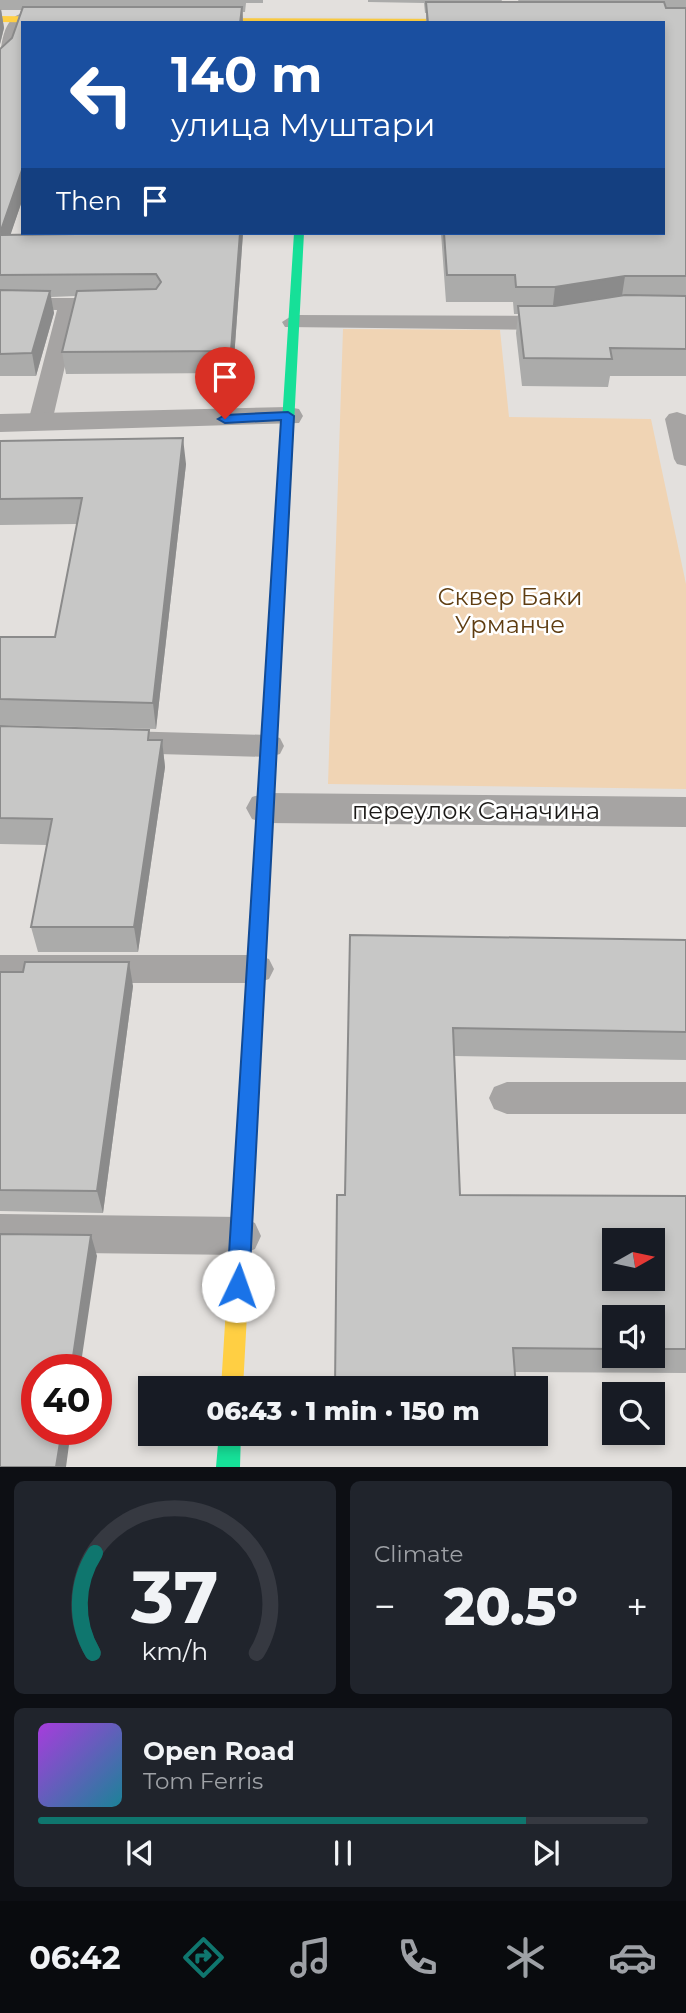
<!DOCTYPE html>
<meta charset="utf-8">
<style>
:root{--surface:#171b24;--page:#20242c;--text:#f1f3f6;--muted:#9ea1a6;--line:#363941;--accent:#0f766e}
body{margin:0;font-family:Montserrat,sans-serif;background:var(--page);color:var(--text);height:100vh;display:flex;flex-direction:column;font-size:26px;white-space:nowrap}
*{box-sizing:border-box;margin:0}
p{font-size:23px;color:var(--muted)}
.icon{flex:none;width:38px;height:38px;fill:none;stroke:currentColor;stroke-width:2;stroke-linecap:round;stroke-linejoin:round}
.map{position:relative;height:1467px;overflow:hidden}
.drawer{display:flex;flex-direction:column;gap:14px;padding:14px;background:#0d0f14;flex:1}
.drawer>*{flex:none}
.top-card{position:absolute;left:21px;top:21px;width:644px;height:214px;border-radius:0px;box-shadow:0 4px 10px #0003;background:#1a4fa0;color:#fff;overflow:hidden}
.needle{width:46px;rotate:81deg}
.tools{position:absolute;left:602px;top:1228px;display:grid;gap:14px}
.tools a{display:grid;place-items:center;width:63px;height:63px;border-radius:0px;background:var(--surface);box-shadow:0 4px 10px #0003;font-size:35px}
.speed{position:absolute;left:21px;top:1354px;display:flex;gap:14px;font-size:35px;font-weight:700;text-align:center}
.speed>*{display:grid;place-content:center;width:91px;height:91px;border-radius:50%;background:var(--surface);box-shadow:0 4px 10px #0003;line-height:1}
.speed .limit{border:10px solid #d22;background:#fff;color:#111}
.pin{position:absolute;display:grid;place-items:center;width:60px;height:60px;color:#fff;margin:-72px -30px;border-radius:50% 50% 50% 0;rotate:-45deg;box-shadow:0 0 7px #0007}
.pin .icon{rotate:45deg}
.me{position:absolute;width:77px;margin:-38px;rotate:3deg;stroke-linejoin:round;filter:drop-shadow(0 0 5px #0008)}
.turn{display:flex;align-items:center;gap:24px;height:147px;padding:0 35px;font-size:32px}
.turn .icon{width:91px;height:91px;stroke-width:2.5}
.turn b{display:block;font-size:49px;line-height:60px}
.then{display:flex;align-items:center;height:66px;padding:0 35px;background:#0003;gap:14px;font-size:26px}
.big{font-size:52px;font-weight:800;line-height:1.1}
.drawer .card{flex:1;display:flex;flex-direction:column;justify-content:center;gap:10px;min-width:0;padding:0 24px;border-radius:10px;background:var(--page)}
.drawer .dial{align-items:center;gap:0}
.dial svg{height:182px;overflow:visible;fill:none;stroke:var(--line);stroke-width:7;stroke-linecap:round;text-anchor:middle}
.dial text{fill:var(--text);stroke:none}
.song{display:flex;align-items:center;gap:21px}
.cover{width:84px;height:84px;border-radius:10px;background:linear-gradient(135deg,hsl(280 70% 55%),hsl(190 70% 35%))}
.played{height:7px;border-radius:4px;background:linear-gradient(90deg,var(--accent) 80%,var(--line) 80%)}
.keys{display:flex;justify-content:space-around;direction:ltr}
.heat{display:flex;justify-content:space-between;align-items:center;font-size:38px;direction:ltr}
.drawer .tiles{flex:1;display:grid;gap:14px;grid-template-columns:1fr 1fr}
.card:last-child{grid-column:span 2}
.trip{position:absolute;left:138px;top:1376px;width:410px;height:70px;border-radius:0px;background:var(--surface);box-shadow:0 4px 10px #0003;font-weight:800;line-height:70px;text-align:center}
.dock{display:flex;height:112px;justify-content:space-around;align-items:center;background:#090b0e;color:var(--muted)}
.dock .icon{width:49px;height:49px}
.dock .on{color:var(--accent)}
.dock b{font-size:32px;color:var(--text)}
.map>svg:first-child{display:block}
.green{fill:#f0d4b4}
.lines{fill:none;stroke-linecap:round;stroke-linejoin:round}
.lane{fill:#a6a4a3;fill-rule:evenodd}
.street{fill:#a6a4a3;fill-rule:evenodd}
.fast{fill:#16e098;fill-rule:evenodd}
.slow{fill:#ffcf43;fill-rule:evenodd}
.wall{fill:#ababaa;fill-rule:evenodd}
.shaded-wall{fill:#8b8b8b}
.building{fill:#c7c7c6;stroke:#8b8b8b;stroke-width:2;fill-rule:evenodd}
.route{fill:#1a73e8;stroke:#114b97;stroke-width:2}
.labels{text-anchor:middle;dominant-baseline:central;stroke-width:5;stroke-linejoin:round;paint-order:stroke}
.park-label{font-size:24px;fill:#5f3d11;stroke:#fff}
.street-label{font-size:24px;fill:#1b1917;stroke:#fff}
</style>
<div class="map">
<svg width="686" height="1467" viewBox="0 0 686 1467">
<rect width="100%" height="100%" fill="#e3e0dd"/>
<path class="green" d="M343,329L500,330L509,417L651,419L686,584V789L328,784Z"/>
<g class="lines">
<path class="lane" d="M20,14L28,19L23,23C23,36 13,66 0,69C0,53 1,20 20,14Z
M14,298H114L125,304L114,310H78L52,422L48,427H32L28,422L57,310L6,309L3,304L6,299Z
M293,315L555,316L566,323L555,330L285,327L282,322Z
M677,412L686,415V466L677,464L674,459L665,419L669,414Z
M123,731L269,735L280,738L284,746L280,754L269,757L123,753L112,750L108,742L112,734Z
M0,955H257L269,959L274,969L269,979L257,983H0Z
M507,1082H686V1114H507L494,1109L489,1098L494,1087Z
M0,1214L241,1217L255,1223L261,1236L255,1249L241,1255L0,1252Z"/>
<path class="street" d="M288,407L299,409L303,416L299,423L0,432V414Z
M266,793L686,797V827L266,823L252,819L246,808L252,797Z"/>
<path class="fast" d="M294,233H304L257,1131L254,1137L247,1140L240,1137L237,1131Z
M219,1433H241L240,1467H216Z"/>
<path class="slow" d="M0,16L71,17L75,20L71,23L0,22Z
M191,18L477,19L481,22L188,23V19Z
M247,1122L254,1125L257,1131L243,1388H221L237,1131L240,1125Z"/>
</g>
<path class="wall" d="M0,0H263V3H246L245,12H243V23H23V198L10,235L153,233H243L233,373L66,374L62,352L76,296L51,297L54,313L36,376H0V49L12,38L21,10H1L4,28L0,44Z
M368,0H502L501,2H519L518,0H686V376H610L608,387L522,386L516,333L518,314H514L513,302H446L441,233H663V23H426V13H425L424,3L368,2Z
M0,441L186,464L156,729L0,725V637H55L77,524L0,525Z
M0,726L149,730L150,740H162L165,767L138,952H38L31,927L47,845L0,844Z
M350,935L686,940V1060L454,1056L460,1195L686,1196V1373L515,1372L345,1195ZM614,1318H653V1356H614Z
M0,972L133,986L103,1213L0,1211Z
M335,1433H516L514,1441L335,1440Z"/>
<path class="shaded-wall" d="M242,7L243,23H240Z
M1,9L4,28L0,44V11Z
M23,167V198L3,257L0,233Z
M240,233H243L233,373L231,351Z
M625,276L621,302L552,314L555,287Z
M50,291L54,313L36,376L32,353Z
M183,438L186,464L156,729L153,703Z
M162,740L165,767L138,952L134,927Z
M129,962L133,986L103,1213L97,1191Z
M91,1235L97,1256L80,1370H71Z
M62,1430H71L66,1467H56Z"/>
<path class="building" d="M426,2H664L666,8H686V276H625L555,287H516L515,275H447L444,233H663V23H428Z
M23,7H242L240,23H23V167L0,233V49L12,38Z
M153,233H240L231,351L62,352L77,291L156,289L161,282L156,274L0,275V235Z
M0,290L50,291L32,353L0,354Z
M625,295L686,296V349L610,348L612,359L524,358L518,306H555Z
M183,438L153,703L0,699V637H55L82,498L0,499V441Z
M0,726L149,730L148,740H162L134,927H31L52,819L0,818Z
M350,935L686,940V1032L453,1028L460,1195L686,1196V1349H653V1318H614V1349L513,1348L516,1388H335L337,1195H345ZM614,1241H653V1279H614Z
M25,962H129L97,1191L0,1190V972H23Z
M0,1234L91,1235L71,1370H37V1430H62L56,1467H0Z"/>
<path class="route" d="M288,412L294,416L249,1286L246,1294L238,1297L230,1294L227,1286L281,420L225,423L218,419L225,415Z"/>
<g class="labels">
<g class="park-label">
<text x="510" y="596">Сквер Баки<tspan x="510" dy="28">Урманче</tspan></text>
</g>
<g class="street-label">
<text x="476" y="810">переулок Саначина</text>
</g>
</g>
</svg>
<div class="tools">
<a><svg class="needle" viewBox="-14 -14 28 28"><path d="M0-13l5 13h-10z" fill="#e53935"/><path d="M0 13l5-13h-10z" fill="#9ea1a6"/></svg></a>
<a><svg class="icon" aria-label="sound" viewBox="0 0 24 24"><path d="M4 9h4l5-4v14l-5-4H4zM17 9q2 3 0 6"/></svg></a>
<a><svg class="icon" aria-label="search" viewBox="0 0 24 24"><circle cx="10" cy="10" r="6"/><path d="M15 15l6 6"/></svg></a>
</div>
<div class="speed"><div class="limit">40</div></div>
<div class="pin" style="left:225px;top:419px;background:#d93025"><svg class="icon" aria-label="arrive" viewBox="0 0 24 24"><path d="M6 21V4h12l-3 4 3 4H6"/></svg></div>
<svg class="me" style="left:238px;top:1286px" viewBox="-20 -20 40 40"><circle r="19" fill="#fff"/><path d="M0-13L10 11 0 6-10 11z" fill="#1a73e8"/></svg>
<div class="trip">06:43 · 1 min · 150 m</div>
<div class="top-card">
<div class="turn"><svg class="icon" aria-label="left" viewBox="0 0 24 24"><path d="M17 20v-9H6M10 6l-5 5 5 5"/></svg><div><b>140 m</b>улица Муштари</div></div>
<div class="then">Then<svg class="icon" aria-label="arrive" viewBox="0 0 24 24"><path d="M6 21V4h12l-3 4 3 4H6"/></svg></div>
</div>
</div>
<section class="drawer">
<div class="tiles">
<div class="card dial"><svg viewBox="0 0 100 80">
<path d="M14 69A42 42 0 1 1 86 69"/>
<path d="M14 69A42 42 0 0 1 15 25" stroke="#0f766e"/>
<text x="50" y="56" font-size="32" font-weight="700">37</text>
<text x="50" y="72" font-size="11">km/h</text>
</svg></div>
<div class="card"><p>Climate</p>
<div class="heat"><a>−</a><b class="big">20.5°</b><a>+</a></div>
</div>
<div class="card">
<div class="song"><i class="cover"></i><div><b>Open Road</b><p>Tom Ferris</p></div></div>
<div class="played"></div>
<div class="keys"><svg class="icon" aria-label="previous" viewBox="0 0 24 24"><path d="M18 5L8 12l10 7zM5 5v14"/></svg><svg class="icon" aria-label="pause" viewBox="0 0 24 24"><path d="M8 5v14M16 5v14"/></svg><svg class="icon" aria-label="next" viewBox="0 0 24 24"><path d="M6 5l10 7-10 7zM19 5v14"/></svg></div>
</div>
</div>
</section>
<nav class="dock">
<b>06:42</b>
<svg class="icon on" aria-label="directions" viewBox="0 0 24 24"><path d="M12 3l9 9-9 9-9-9zM9 14v-3h6M13 9l2 2-2 2"/></svg>
<svg class="icon" aria-label="music" viewBox="0 0 24 24"><path d="M9 18V5l10-2v13"/><circle cx="6" cy="18" r="3"/><circle cx="16" cy="16" r="3"/></svg>
<svg class="icon" aria-label="phone" viewBox="0 0 24 24"><path d="M5 4h4l2 5-3 2q2 4 5 5l2-3 5 2v4C11 20 4 13 5 4z"/></svg>
<svg class="icon" aria-label="climate" viewBox="0 0 24 24"><path d="M12 3v18M4 7l16 10M4 17L20 7"/></svg>
<svg class="icon" aria-label="car" viewBox="0 0 24 24"><path d="M5 17H2v-5l4-1 3-4h7l3 4 3 1v5h-3M9 17h6M6 11h13"/><circle cx="7" cy="17" r="2"/><circle cx="17" cy="17" r="2"/></svg>
</nav>
